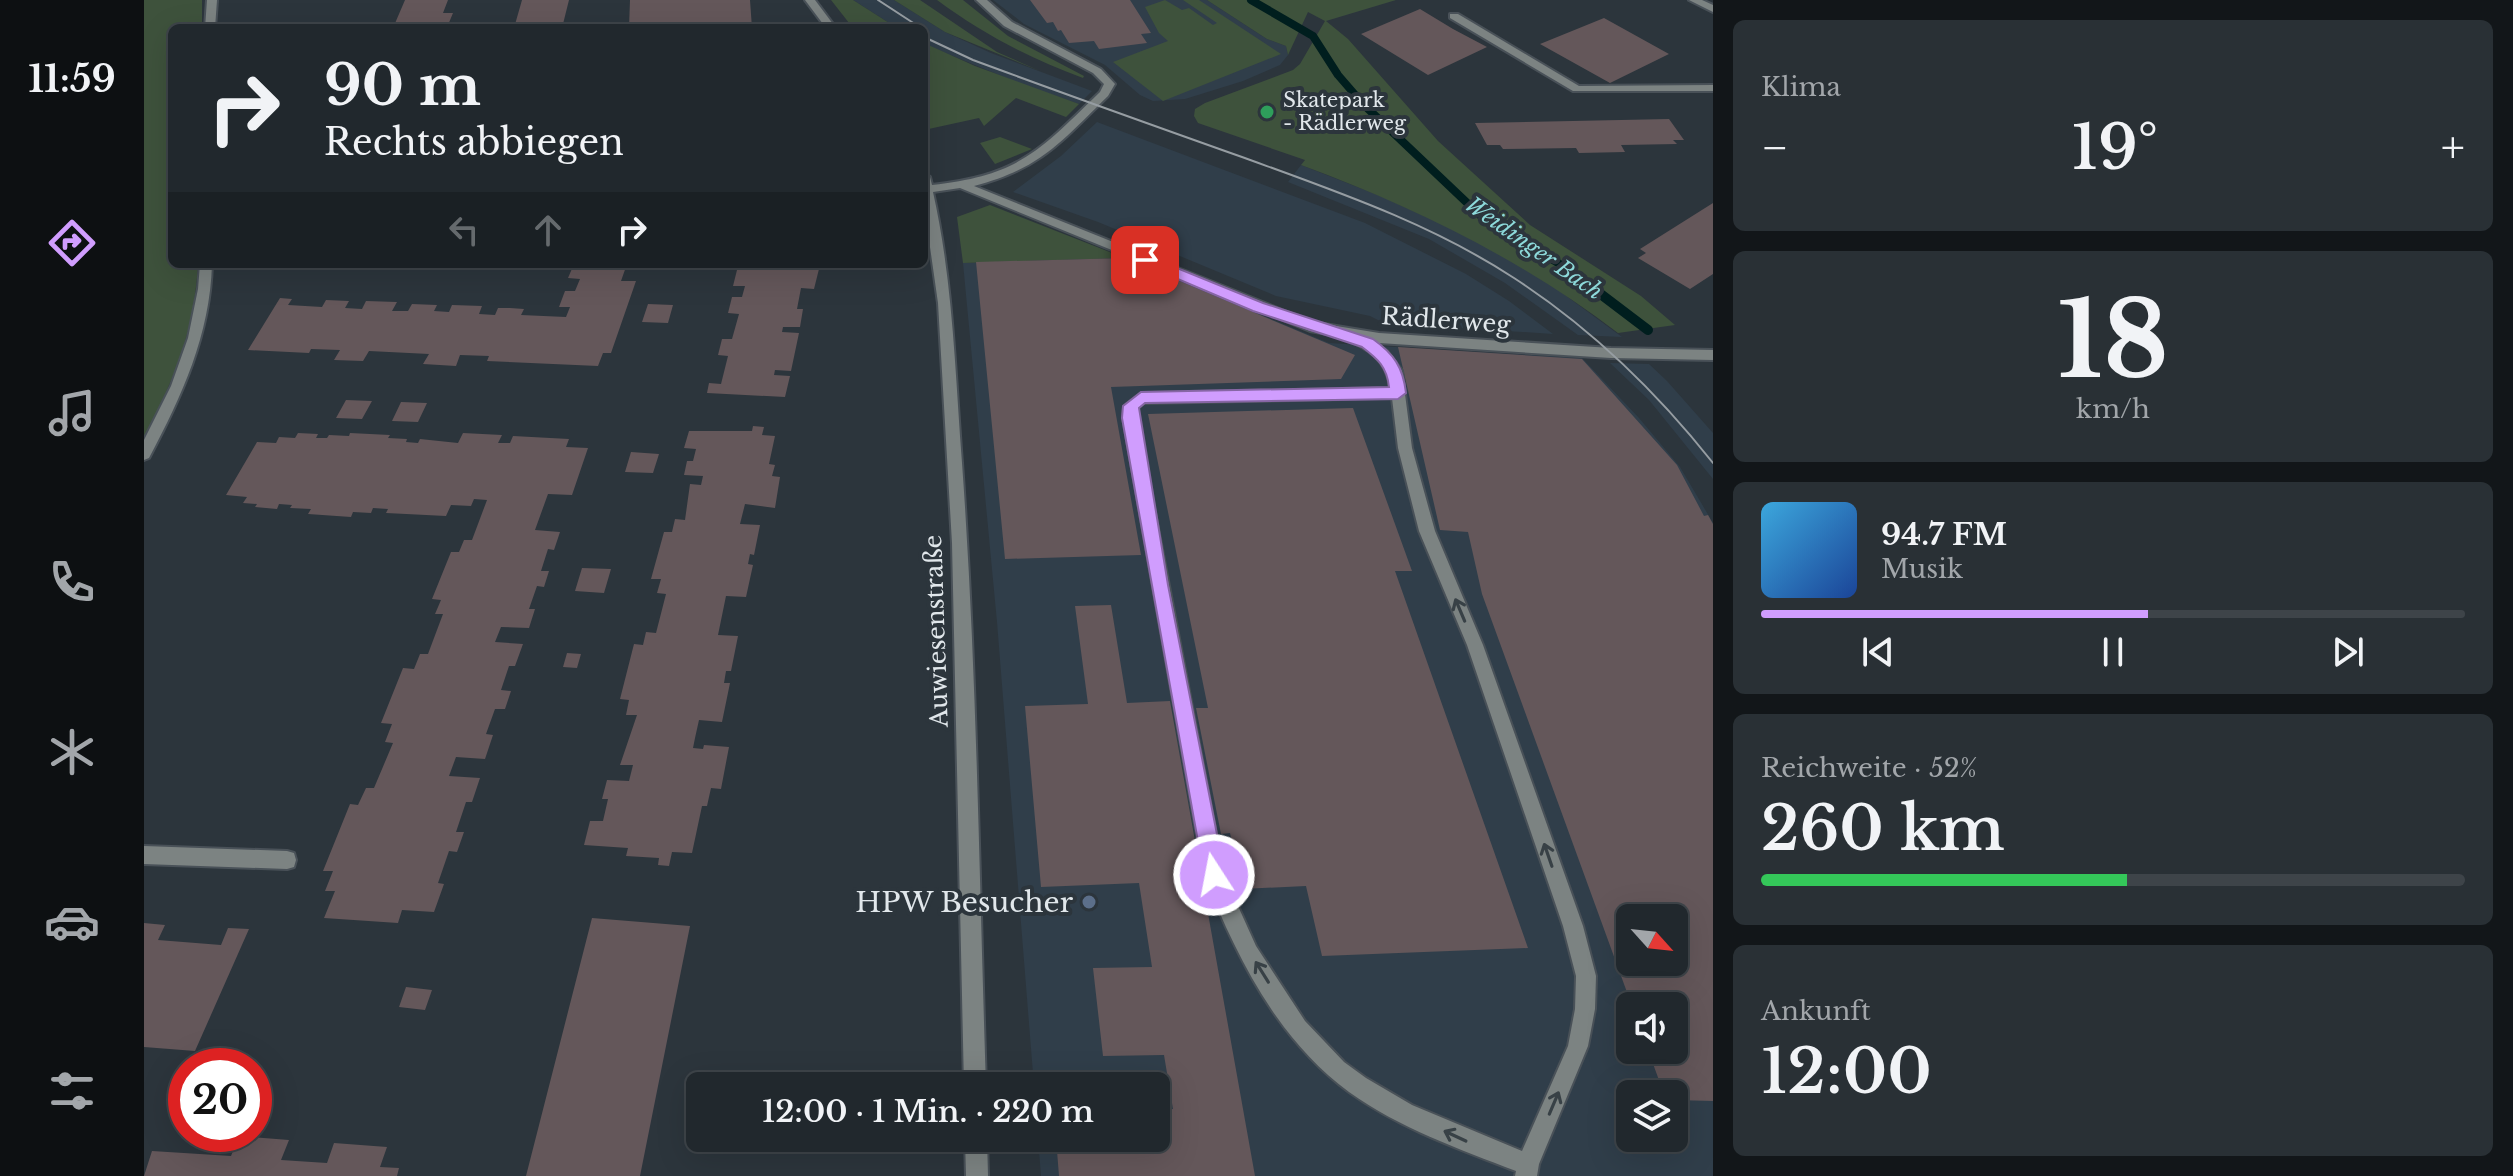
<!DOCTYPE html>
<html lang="de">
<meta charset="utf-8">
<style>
:root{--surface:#21282d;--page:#293035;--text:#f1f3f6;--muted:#a2a6aa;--line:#3e4449;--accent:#d09dfe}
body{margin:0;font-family:"Libre Baskerville",serif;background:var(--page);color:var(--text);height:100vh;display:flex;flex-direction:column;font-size:30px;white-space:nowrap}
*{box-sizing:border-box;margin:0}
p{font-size:26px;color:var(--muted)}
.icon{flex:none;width:44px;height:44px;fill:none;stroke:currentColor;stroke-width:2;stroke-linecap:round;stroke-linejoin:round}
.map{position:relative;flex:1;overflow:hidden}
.panel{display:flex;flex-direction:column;gap:20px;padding:20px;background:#121619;width:800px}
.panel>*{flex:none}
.banner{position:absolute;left:24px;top:24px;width:760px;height:244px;border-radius:12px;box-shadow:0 8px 32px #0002,0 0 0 2px var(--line);background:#21282d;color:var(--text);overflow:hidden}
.needle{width:52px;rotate:117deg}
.fabs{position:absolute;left:1472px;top:904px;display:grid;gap:16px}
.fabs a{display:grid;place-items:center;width:72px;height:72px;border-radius:12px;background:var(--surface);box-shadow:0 8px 32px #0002,0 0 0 2px var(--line);font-size:40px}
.speed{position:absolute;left:24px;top:1048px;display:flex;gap:16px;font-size:40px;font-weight:700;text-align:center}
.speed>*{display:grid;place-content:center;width:104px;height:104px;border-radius:50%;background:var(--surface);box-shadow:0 8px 32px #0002,0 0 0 2px var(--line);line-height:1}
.speed .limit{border:12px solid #d22;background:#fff;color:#111}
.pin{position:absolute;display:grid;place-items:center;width:68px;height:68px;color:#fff;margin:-34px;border-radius:16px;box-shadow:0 4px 12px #0006}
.me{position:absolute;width:88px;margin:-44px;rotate:349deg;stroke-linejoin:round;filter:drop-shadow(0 0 6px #0008)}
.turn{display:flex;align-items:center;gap:28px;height:168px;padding:0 24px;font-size:36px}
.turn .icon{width:104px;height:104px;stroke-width:2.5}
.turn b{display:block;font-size:56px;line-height:68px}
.lanes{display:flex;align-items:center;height:76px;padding:0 24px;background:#0003;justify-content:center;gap:40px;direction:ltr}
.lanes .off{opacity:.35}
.big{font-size:60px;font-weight:600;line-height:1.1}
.panel .card{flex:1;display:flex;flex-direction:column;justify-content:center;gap:12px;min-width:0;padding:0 28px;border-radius:12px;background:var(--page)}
.panel .dial{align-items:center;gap:0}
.dial b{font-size:104px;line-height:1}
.song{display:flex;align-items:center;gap:24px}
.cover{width:96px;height:96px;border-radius:12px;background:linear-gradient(135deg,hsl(200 70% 55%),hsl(220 70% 35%))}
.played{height:8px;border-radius:4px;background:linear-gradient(90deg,var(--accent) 55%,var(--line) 55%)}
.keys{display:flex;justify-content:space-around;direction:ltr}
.heat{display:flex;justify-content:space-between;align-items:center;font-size:44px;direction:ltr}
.charge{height:12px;border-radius:6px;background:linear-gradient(90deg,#34c759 52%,var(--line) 0)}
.trip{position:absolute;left:542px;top:1072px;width:484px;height:80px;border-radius:12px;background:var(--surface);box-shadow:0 8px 32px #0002,0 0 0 2px var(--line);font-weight:600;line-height:80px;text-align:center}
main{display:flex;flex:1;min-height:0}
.menu{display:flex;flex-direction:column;width:144px;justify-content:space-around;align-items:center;background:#0d1012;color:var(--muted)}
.menu .icon{width:56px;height:56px}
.menu .selected{color:var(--accent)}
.menu b{font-size:36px;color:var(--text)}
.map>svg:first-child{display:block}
.built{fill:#303e4a;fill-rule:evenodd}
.green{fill:#3e523c}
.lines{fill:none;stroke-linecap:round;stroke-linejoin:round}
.stream-far1{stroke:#001e1e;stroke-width:8}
.stream{stroke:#001e1e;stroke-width:10}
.building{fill:#64575a;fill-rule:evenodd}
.service-casing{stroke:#495158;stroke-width:4}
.minor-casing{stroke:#495158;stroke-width:4}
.service{fill:#7c8382;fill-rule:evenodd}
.minor{fill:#7c8382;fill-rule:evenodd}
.tram{stroke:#969da2;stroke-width:2}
.oneway{stroke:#384146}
.route{fill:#d09dfe;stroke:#8766a5;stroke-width:2}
.leisure-dot{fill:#2e9e5b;stroke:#2c353c;stroke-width:3}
.service-dot{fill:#5c6f8a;stroke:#2c353c;stroke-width:3}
.labels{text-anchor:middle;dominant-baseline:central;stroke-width:8;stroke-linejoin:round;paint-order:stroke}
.far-poi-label{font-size:20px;fill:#e1e7eb;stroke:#2c353c;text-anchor:start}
.far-water-label{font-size:22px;font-style:italic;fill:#8dd9da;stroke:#2c353c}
.street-label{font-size:24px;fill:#e1e7eb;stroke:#2c353c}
.near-poi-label{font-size:28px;fill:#e1e7eb;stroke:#2c353c;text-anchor:end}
</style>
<main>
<nav class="menu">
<b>11:59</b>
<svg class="icon selected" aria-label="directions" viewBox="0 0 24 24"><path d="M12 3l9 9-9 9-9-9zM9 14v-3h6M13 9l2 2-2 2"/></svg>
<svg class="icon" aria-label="music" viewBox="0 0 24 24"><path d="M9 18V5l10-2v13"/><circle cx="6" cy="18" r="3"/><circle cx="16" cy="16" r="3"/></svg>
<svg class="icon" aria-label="phone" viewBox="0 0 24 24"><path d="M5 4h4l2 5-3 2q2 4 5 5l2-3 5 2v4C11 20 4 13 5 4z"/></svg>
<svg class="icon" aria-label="climate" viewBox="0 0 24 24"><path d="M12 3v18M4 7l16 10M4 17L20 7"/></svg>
<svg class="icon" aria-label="car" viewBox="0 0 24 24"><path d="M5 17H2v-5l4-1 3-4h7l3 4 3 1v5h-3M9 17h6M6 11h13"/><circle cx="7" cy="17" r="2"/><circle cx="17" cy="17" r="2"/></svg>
<svg class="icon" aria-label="filters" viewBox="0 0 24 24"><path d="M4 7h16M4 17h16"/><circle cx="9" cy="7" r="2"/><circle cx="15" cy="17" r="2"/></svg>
</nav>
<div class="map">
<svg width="1569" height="1176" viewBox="0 0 1569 1176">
<rect width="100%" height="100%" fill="#2c353c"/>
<path class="built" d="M709,0H750L801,32L847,53L948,91L935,104L882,86L787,47L780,43V28H753Z
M849,0H1063L1123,39L1142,46L1144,55L1136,65L1099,81L1041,99L1009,101L996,95L961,65L880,24Z
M953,122L1221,223L1322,274L1365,301L1409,334L1240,323L1226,316L1132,296L954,222L869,192L917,156Z
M1157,165L1239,197L1330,239L1402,281L1478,337L1434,335L1361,283L1285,239L1144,182Z
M981,258L1185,343L1438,358L1495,418L1536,467L1569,523V1176H897L894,1138H1012V1086H890L853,622L819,263ZM1486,918H1530V962H1486ZM1486,1006H1530V1050H1486ZM1486,1094H1530V1138H1486Z
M1466,363L1505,364L1523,381L1569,433V479L1505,400Z"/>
<path class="green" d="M0,0H58V28H28V264H54C50,333 31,377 0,438Z
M687,0H709L753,28H709Z
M750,0H776L853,52L896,71L801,32Z
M793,0H819L864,36L940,76L939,78C885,58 839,34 793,0Z
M1021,0L1038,10L1045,8L1069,25L1073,23L1039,0H1055L1137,54L1019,101L969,62L1024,41L1015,33L1001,7Z
M1063,0H1252L1182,21L1204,39L1294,141L1386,225L1497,296L1531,325L1474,333C1378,260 1271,207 1157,165L1161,160L1054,123L1050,116L1051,109L1061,103L1149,70L1156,64L1181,21L1164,12L1144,55L1142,46L1123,39Z
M780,43L831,66L935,104L922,117L872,98L840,126L835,118L780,130Z
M856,137L888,149L851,164L836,143Z
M846,205L981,258L819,263L813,217Z"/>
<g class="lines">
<path class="stream-far1" d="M1107,0L1169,36L1194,75L1220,105L1338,217L1419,266L1453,291"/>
<path class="stream" d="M1450,289L1504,330"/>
</g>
<path class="building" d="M261,0H304L299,13H309L304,25H295L293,28H249Z
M378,0H425L418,28H370Z
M486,0H606L608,28H485Z
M886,0H986L1007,33L997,34L1003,43L955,49L950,41L925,43L917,30L914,31L909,22L903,23Z
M1276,9L1309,29L1343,47L1284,75L1217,34Z
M1460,18L1525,54L1466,83L1396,44Z
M1525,119L1540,140H1529L1533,144L1477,145L1481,152L1435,153L1432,148L1359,149L1356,145H1343L1331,123Z
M1569,203V274L1546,289L1494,258L1502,253L1496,249Z
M981,258L1211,355L1197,379L967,387L997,555L861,559L832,262Z
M430,264H483L477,281H492L467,353H459L454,366L343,361L345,356L316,355L312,366L279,364L285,354L225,351L219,361L190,360L196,350L167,349L165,353L104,350L136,298L148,299L144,305L178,307L182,300L205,301L201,308L218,309L222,301L253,302L248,311H264L268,304L293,305L290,311L305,312L308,305L338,306L335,314L351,315L354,308H366L380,309L377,315L422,317L426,307H415L421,291H431L436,279L424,278Z
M606,264H661L660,268L675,269L670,289L657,288L653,309H659L656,327H639L638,332L655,333L647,371L631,370L630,375L646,376L641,397L563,393L565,383L577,384L584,356L574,355L578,339H588L595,314L584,313L588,297H598L601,286H589L594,266L606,267Z
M504,304L529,305L524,323L498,322Z
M1254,347L1438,359L1533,465L1560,516L1564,515L1569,524V1101L1530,1100V1094H1520L1504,1050H1530V1006H1488L1338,594L1324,532L1296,530ZM1486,918H1530V962H1486Z
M202,400L228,401L218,419L192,418Z
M257,402L283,403L274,422L248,421Z
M1209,408L1268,571H1251L1384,948L1178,956L1162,886L1098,889L1086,833L1077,834L1052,708H1064L1004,414Z
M609,426L620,427L618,435L631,436L625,464L631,465L628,476L636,477L631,508L601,504L596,524L616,525L610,555L606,554L604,564L609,565L602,597L582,596L574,635L594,636L587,671H582L580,683H586L578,722L555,720L551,738L549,748L559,749L560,745L585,747L577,789L567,788L563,806H558L548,853L528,852L525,866L514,865L515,858L482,856L484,848L440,845L446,821H459L464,799H458L463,780L485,781L489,765H476L493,715H482L485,700L476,699L490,644L499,645L502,632L512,633L522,594L513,593L517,579H507L520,532H528L531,519L541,520L546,484L557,485L559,476L540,475L543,461H549L552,449L540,448L545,431H608Z
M154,433L174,434L172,438H183L185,435L205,436L206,433L246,435L244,438L263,439L262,442L274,443L276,439L314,443L319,433L358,435L354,443H366L369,436L425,439L422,447L444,448L428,495L404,494L391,530L416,532L410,550L404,549L397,571H405L400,587L393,586L385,609H391L385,628L357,627L351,642L379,644L371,666H365L357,690L367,691L361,709H351L342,734L349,735L341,759L312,757L305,776L336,778L328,802H322L312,832H320L313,852L305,851L294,883L300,884L290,912L258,910L254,923L180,918L191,891H181L189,871H179L206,804L214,805L222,788H230L249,743L241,742L248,724L237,723L259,668L270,669L276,654H284L299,614H291L297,600L288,599L307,552H315L320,540H328L343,500L330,499L327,506L307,505L302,516L242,513L244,509L229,508L227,513L209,512L207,517L164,514L167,509L146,508L148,505L135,504L133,509L111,507L113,504L99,503L103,497L82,495L113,442L132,443L135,437L151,438Z
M487,452L515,454L509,473L481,472Z
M438,568L467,569L460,593L431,591Z
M967,605L983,703L1026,701L1111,1176H915L912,1138H1012V1110L1029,1109L1020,1055L959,1056L949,968L1008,967L995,883L897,887L881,706L944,704L931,606Z
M423,653L437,654L433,668L419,667Z
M448,918L546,926L496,1176H382Z
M0,923L21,925L14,940L77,945L84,928L105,929L51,1051L0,1047Z
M262,987L288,990L281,1010L255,1007Z
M965,1071L967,1086H907L906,1073Z
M95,1136L145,1140L137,1160L183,1163L190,1143L243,1147L236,1167L255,1168L253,1176H0L8,1151L87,1156Z"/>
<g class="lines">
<defs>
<path id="service" d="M63,0H73L71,28H61Z
M1306,14H1314L1435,86L1569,85V91H1429L1306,18Z
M56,264H68C66,335 38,396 5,458L0,460V440L27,386L44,338L54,289Z
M1202,329L1228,340L1243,351L1258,371L1268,448L1291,531L1339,645L1439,926L1452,976L1451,1009L1444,1046L1395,1164L1393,1176H1371L1372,1171C1315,1149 1255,1128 1205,1092C1133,1039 1092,956 1060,875L979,418L980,406L997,393L1246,388C1243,359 1223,348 1197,337V331ZM1248,398L1254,448L1275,531L1323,645L1419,926L1432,976L1431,1009L1424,1046L1378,1151L1268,1105L1222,1078L1200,1062L1161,1021L1112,946L1080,875L993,418L994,408L1000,403Z
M0,846L143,851L150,853L152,860L150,867L143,869L0,864Z"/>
<path id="minor" d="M661,0H671L692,28H682Z
M832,0H843L868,22L957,69L971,84L964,96C917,142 896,169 830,186L1168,322L1235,333L1467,348L1569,350V360L1467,358L1235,343L1166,331L816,188L789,192C809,281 811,372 818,463C833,670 835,878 842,1086H820L808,543L794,303L780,205V173L786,177L788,185C876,175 895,151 956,92L960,84L949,73L860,26Z
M1545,0H1558L1569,5V12Z
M821,1138H843L844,1176H822Z"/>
</defs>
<use href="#service" class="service-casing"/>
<use href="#minor" class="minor-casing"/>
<use href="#service" class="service"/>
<use href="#minor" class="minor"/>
<path class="tram" d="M734,0L777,28
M780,37L829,60C918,93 1008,125 1098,157C1191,191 1286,223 1370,278C1447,328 1512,391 1569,463"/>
</g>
<defs><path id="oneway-shaft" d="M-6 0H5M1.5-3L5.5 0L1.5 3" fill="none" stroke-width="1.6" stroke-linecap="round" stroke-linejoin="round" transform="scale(2)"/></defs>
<g class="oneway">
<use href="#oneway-shaft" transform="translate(1316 610) rotate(-113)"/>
<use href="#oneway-shaft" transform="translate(1404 855) rotate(-109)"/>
<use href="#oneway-shaft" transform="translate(1118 972) rotate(-122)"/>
<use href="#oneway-shaft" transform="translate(1410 1103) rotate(-67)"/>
<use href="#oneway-shaft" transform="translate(1311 1136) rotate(-155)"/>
</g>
<path class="route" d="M1001,255L1119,303L1229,339C1250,354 1259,367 1262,393L1254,399L1001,403L995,408L1024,585L1081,875L1078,882L1070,886L1063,882L1060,875L978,418L979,406L997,392L1245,387C1243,367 1234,359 1218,347L1109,311L996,263V256Z"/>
<circle class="leisure-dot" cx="1123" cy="112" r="8"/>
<circle class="service-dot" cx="945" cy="902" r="8"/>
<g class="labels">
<g class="far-poi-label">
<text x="1139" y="100">Skatepark<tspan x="1139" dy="23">- Rädlerweg</tspan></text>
</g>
<g class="far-water-label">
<text transform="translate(1390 248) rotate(35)">Weidinger Bach</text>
</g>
<g class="street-label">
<text transform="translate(1302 320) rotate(4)">Rädlerweg</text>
<text transform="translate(792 631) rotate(-92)">Auwiesenstraße</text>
</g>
<g class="near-poi-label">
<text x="929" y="902">HPW Besucher</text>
</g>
</g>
</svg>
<div class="fabs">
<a><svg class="needle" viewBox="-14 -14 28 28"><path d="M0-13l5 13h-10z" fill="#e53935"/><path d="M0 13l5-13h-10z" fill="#a2a6aa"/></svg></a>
<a><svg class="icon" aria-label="sound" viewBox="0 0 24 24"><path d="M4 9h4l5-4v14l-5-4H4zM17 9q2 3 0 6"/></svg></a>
<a><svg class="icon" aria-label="layers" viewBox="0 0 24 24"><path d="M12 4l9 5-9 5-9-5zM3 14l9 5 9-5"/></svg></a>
</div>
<div class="speed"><div class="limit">20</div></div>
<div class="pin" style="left:1001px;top:260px;background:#d93025"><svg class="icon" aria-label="arrive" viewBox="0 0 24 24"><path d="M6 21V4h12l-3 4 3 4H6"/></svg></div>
<svg class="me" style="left:1070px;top:875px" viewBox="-20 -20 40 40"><circle r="17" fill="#d09dfe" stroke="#fff" stroke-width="3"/><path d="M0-11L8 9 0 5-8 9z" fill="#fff"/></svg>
<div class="trip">12:00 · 1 Min. · 220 m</div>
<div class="banner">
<div class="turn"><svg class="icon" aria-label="right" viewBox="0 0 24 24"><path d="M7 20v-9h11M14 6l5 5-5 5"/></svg><div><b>90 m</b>Rechts abbiegen</div></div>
<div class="lanes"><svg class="icon off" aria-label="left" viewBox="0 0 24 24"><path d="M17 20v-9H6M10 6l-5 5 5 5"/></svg><svg class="icon off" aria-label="ahead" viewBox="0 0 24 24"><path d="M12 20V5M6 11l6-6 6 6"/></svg><svg class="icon" aria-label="right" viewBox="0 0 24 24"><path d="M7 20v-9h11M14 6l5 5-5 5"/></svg></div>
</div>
</div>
<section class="panel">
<div class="card"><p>Klima</p>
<div class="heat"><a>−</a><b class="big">19°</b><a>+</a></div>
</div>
<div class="card dial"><b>18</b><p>km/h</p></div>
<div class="card">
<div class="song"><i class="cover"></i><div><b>94.7 FM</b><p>Musik</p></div></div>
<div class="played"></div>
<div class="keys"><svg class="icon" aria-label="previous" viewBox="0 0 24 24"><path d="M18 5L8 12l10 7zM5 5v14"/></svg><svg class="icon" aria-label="pause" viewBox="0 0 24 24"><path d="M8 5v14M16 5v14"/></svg><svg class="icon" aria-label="next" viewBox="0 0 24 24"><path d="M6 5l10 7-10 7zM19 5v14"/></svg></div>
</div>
<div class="card"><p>Reichweite · 52%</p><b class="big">260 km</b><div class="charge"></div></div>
<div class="card"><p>Ankunft</p><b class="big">12:00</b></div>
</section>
</main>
